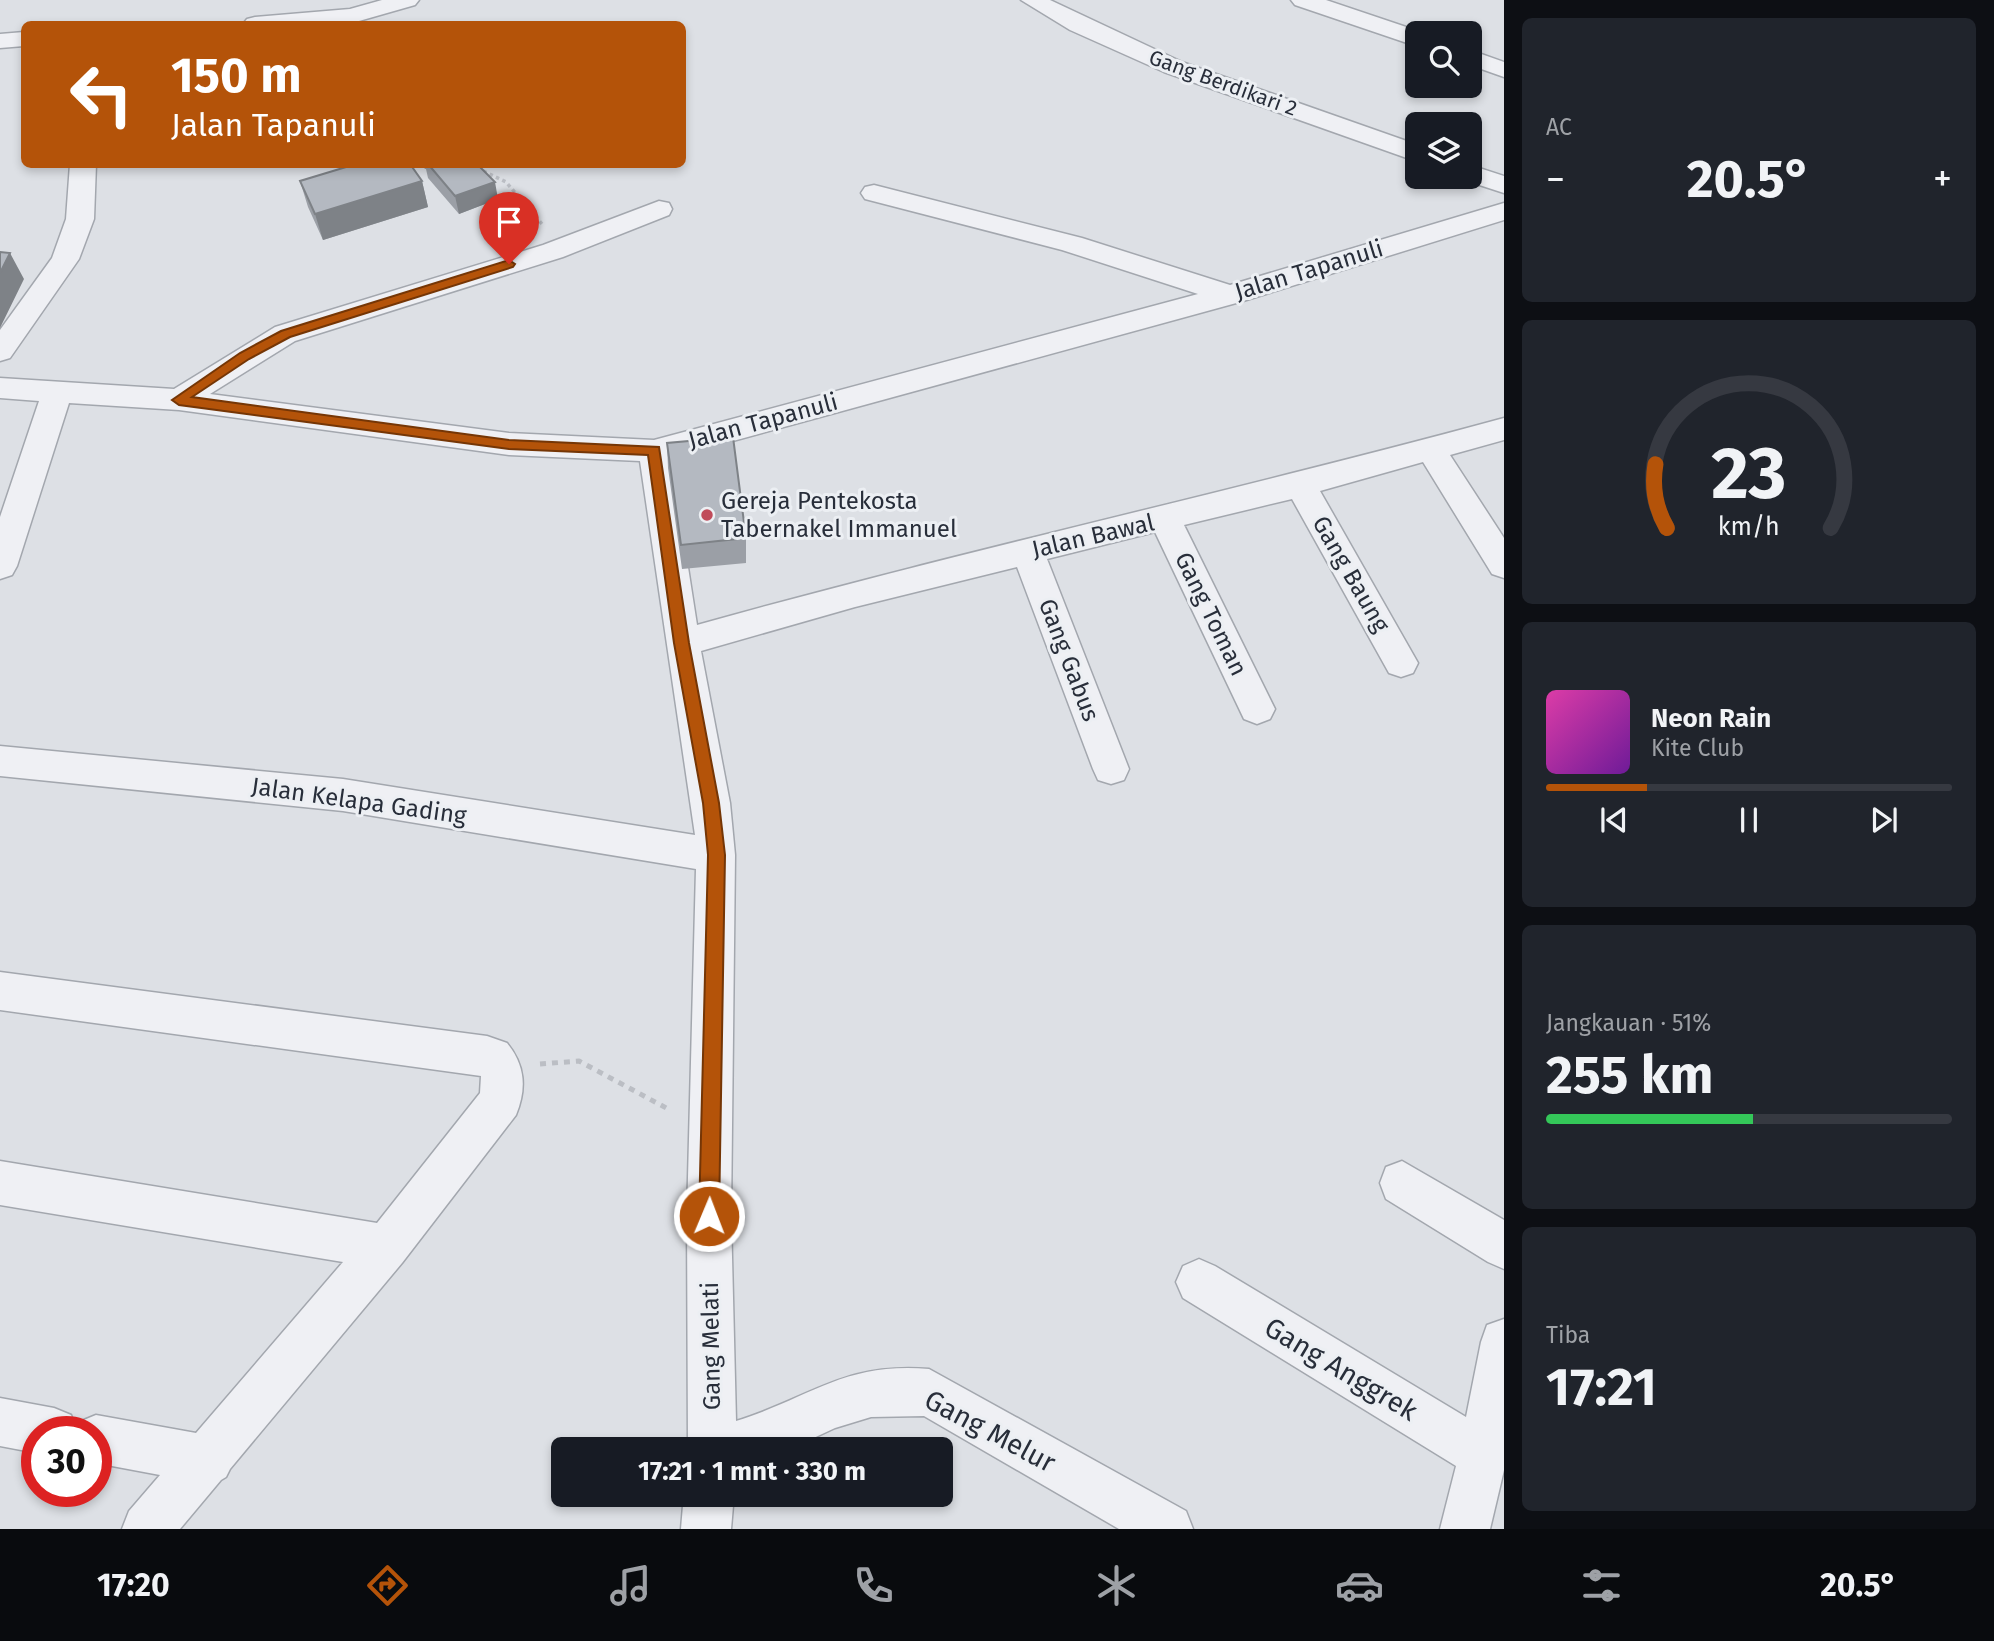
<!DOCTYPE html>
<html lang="id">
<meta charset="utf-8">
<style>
:root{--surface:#171b24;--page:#20242c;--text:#f1f3f6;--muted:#9ea1a6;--line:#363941;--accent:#b45309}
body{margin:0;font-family:"Fira Sans",sans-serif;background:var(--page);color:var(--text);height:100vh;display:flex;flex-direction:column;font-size:26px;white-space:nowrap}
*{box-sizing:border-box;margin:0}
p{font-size:23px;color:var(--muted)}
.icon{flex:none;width:38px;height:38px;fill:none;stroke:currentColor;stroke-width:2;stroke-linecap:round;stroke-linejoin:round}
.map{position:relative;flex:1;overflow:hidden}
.panel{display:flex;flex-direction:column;gap:18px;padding:18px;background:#0d0f14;width:490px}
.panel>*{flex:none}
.guide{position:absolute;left:21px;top:21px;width:665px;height:147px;border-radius:10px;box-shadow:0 4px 10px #0003;background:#b45309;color:#fff;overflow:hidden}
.controls{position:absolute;left:1405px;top:21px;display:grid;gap:14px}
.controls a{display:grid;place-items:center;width:77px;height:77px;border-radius:10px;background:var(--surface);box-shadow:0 4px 10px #0003;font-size:35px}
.speed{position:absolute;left:21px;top:1416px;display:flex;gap:14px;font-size:35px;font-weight:700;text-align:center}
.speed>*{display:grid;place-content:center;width:91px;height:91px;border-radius:50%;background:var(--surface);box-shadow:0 4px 10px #0003;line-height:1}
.speed .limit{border:10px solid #d22;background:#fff;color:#111}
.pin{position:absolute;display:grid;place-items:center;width:60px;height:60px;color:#fff;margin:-72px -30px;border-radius:50% 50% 50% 0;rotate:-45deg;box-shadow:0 0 7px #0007}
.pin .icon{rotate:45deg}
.me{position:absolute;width:77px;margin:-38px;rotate:1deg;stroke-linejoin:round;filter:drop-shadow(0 0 5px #0008)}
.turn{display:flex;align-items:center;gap:24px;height:147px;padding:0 35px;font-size:32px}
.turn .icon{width:91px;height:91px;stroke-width:2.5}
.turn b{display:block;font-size:49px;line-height:60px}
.big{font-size:52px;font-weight:700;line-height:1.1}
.panel .card{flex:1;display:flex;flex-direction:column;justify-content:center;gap:10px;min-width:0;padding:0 24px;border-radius:10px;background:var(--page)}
.panel .dial{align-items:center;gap:0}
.dial svg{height:182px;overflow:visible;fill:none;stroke:var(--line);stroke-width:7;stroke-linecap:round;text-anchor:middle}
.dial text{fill:var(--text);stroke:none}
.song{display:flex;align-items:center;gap:21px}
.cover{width:84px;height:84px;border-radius:10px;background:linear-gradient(135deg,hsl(320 70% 55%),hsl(280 70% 35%))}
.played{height:7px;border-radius:4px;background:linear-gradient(90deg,var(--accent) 25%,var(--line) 25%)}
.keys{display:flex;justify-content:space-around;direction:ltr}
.heat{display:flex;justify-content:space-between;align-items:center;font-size:38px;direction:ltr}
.charge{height:10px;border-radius:5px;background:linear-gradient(90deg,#34c759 51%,var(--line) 0)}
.trip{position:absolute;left:551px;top:1437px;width:402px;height:70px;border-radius:10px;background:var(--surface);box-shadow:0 4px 10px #0003;font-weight:700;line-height:70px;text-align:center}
.menu{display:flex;height:112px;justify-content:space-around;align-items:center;background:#090b0e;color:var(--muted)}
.menu .icon{width:49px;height:49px}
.menu .active{color:var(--accent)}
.menu b{font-size:32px;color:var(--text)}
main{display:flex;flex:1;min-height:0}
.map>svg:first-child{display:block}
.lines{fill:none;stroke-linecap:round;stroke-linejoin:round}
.minor-casing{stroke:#a3a7ae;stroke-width:3}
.path-far1{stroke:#bbbec4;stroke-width:3.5;stroke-dasharray:3.5 3.5;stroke-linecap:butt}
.path{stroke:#bbbec4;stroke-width:5;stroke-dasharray:6 6;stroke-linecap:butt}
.minor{fill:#eff0f4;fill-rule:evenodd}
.wall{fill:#9b9fa6}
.shaded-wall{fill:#7e8287}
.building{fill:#b4b9c1;stroke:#7e8287;stroke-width:2}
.route{fill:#b45309;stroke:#753606;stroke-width:2}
.poi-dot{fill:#c04b5a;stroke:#eceff3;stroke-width:2.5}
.labels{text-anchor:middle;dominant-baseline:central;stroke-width:6;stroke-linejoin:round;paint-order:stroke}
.far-street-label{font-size:21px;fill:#282e3a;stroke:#eceff3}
.street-label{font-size:24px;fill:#282e3a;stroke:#eceff3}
.poi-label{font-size:24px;fill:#282e3a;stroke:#eceff3;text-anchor:start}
.near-street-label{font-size:28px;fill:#282e3a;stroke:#eceff3}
</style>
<main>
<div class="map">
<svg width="1504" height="1529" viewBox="0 0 1504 1529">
<rect width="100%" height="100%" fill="#dde0e5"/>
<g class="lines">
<defs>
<path id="minor" d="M382,0H419L415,5L352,23L243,24L247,19L255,17L350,9Z
M1021,0H1050L1182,62L1418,145V162L1164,72L1070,30Z
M1291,0H1326L1424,33H1418V46L1410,44L1295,5Z
M24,32V46L0,48V34Z
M1470,50L1504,62V77L1470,65Z
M70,164H96L94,219L79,259L10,358L0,361V330L52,258L66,219Z
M1470,165L1504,176V193L1461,179L1470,177Z
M874,185L1082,238L1230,285L1504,203V220L1240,302L671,458L697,625C964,550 1237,491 1504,418V440L1450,455L1504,538V578L1492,574L1423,462L1320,491L1418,663L1413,673L1401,677L1389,673L1292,499L1184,525L1275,709L1270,719L1257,724L1244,719L1155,532L1047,559L1129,769L1124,780L1111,784L1098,780L1093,769L1017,567L855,607L701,651L730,803L735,855L731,1216L736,1421C811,1398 843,1362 929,1369L1186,1511L1193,1529H1119L924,1416L871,1417L835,1428L790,1449H688L687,1216L696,869L343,811L0,776V746L343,779L695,835L640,461L509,455L179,410L69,403L17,566L12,575L0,579V517L39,401L0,398V378L174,389L275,327L543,245L659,201L669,203L672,209L669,215L563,257L295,341L210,394L509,433L654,440L1198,294L1062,250L865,199L861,193L865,187Z
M0,972L487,1036L507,1043C525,1065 527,1088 516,1115L402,1263L230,1469L226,1477L221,1480L180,1529H122L129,1511L160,1475L96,1463V1432H37V1453L0,1446V1398L54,1408L71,1415L76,1428L79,1422L96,1415L196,1433L343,1262L0,1205V1161L377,1223L480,1093L481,1076L0,1010Z
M1402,1161L1504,1220V1269L1488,1262L1386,1199L1380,1183L1386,1167Z
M1199,1259L1215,1266L1466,1417L1481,1342L1487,1325L1504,1319V1470L1490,1529H1440L1456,1466L1183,1298L1176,1282L1183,1266Z
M684,1494H734L731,1529H681Z"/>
</defs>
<use href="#minor" class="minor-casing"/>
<path class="path-far1" d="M477,168L506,182L542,224"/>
<path class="path" d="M540,1064L579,1061L670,1110"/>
<use href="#minor" class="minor"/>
</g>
<path class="wall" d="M421,164H477L498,199L459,214L428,178L426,169H425Z
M300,181H422L428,207L323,240L308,207Z
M667,443L746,538V563L682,569L668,468Z"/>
<path class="shaded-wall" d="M422,181L428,207L323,240L315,214Z
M495,182L498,199L459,214L455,196Z
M10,253L24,279L0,328V273Z"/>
<path class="building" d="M356,164H410L422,181L315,214L300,181Z
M428,164H477L495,182L455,196Z
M0,252L10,253L0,273Z
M733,437L746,538L681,545L667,443Z"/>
<path class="route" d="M509,260L515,264L513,267L290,337L249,359L192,397L509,440L659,447L689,643L719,803L725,855L719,1216L716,1223L709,1226L702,1223L699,1216L708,855L703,803L674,643L648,455L509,449L179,405L172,400L240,353L281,331Z"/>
<circle class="poi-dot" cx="707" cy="515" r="7"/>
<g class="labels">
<g class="far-street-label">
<text transform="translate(1223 83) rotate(20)">Gang Berdikari 2</text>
</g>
<g class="street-label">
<text transform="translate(1309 270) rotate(-17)">Jalan Tapanuli</text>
<text transform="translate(763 421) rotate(-15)">Jalan Tapanuli</text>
<text transform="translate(1093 536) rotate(-13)">Jalan Bawal</text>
<text transform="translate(1351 574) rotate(60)">Gang Baung</text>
<text transform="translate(1211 614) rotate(64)">Gang Toman</text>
<text transform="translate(1069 660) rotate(69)">Gang Gabus</text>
<text transform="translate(359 801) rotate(8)">Jalan Kelapa Gading</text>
<text transform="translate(711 1346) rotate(-91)">Gang Melati</text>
</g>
<g class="poi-label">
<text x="721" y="501">Gereja Pentekosta<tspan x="721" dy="28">Tabernakel Immanuel</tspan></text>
</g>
<g class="near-street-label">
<text transform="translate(1341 1369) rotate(31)">Gang Anggrek</text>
<text transform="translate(990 1431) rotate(28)">Gang Melur</text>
</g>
</g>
</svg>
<div class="controls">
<a><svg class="icon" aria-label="search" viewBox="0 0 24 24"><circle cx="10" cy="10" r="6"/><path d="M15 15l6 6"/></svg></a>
<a><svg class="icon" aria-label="layers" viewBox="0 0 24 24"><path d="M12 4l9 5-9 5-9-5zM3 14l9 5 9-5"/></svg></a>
</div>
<div class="speed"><div class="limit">30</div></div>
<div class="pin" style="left:509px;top:264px;background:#d93025"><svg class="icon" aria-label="arrive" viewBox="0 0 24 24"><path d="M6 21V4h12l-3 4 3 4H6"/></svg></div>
<svg class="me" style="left:709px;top:1216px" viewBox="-20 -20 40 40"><circle r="17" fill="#b45309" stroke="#fff" stroke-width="3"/><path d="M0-11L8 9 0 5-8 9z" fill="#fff"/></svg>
<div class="trip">17:21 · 1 mnt · 330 m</div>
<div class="guide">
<div class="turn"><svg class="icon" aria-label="left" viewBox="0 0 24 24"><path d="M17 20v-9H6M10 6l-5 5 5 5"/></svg><div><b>150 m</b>Jalan Tapanuli</div></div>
</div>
</div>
<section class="panel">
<div class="card"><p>AC</p>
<div class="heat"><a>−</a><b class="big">20.5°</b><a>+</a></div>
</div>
<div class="card dial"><svg viewBox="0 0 100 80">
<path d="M14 69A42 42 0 1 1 86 69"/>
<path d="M14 69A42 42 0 0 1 9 41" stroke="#b45309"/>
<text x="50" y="56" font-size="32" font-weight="700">23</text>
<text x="50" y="72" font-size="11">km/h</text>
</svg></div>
<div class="card">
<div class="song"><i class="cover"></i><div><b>Neon Rain</b><p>Kite Club</p></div></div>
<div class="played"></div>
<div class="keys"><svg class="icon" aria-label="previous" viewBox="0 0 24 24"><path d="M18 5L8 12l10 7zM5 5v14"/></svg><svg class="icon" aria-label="pause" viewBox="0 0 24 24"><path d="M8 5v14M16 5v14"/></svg><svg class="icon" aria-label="next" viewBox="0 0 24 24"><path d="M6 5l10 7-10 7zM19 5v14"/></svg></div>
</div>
<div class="card"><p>Jangkauan · 51%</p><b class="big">255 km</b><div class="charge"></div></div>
<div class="card"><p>Tiba</p><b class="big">17:21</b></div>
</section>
</main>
<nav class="menu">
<b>17:20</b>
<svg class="icon active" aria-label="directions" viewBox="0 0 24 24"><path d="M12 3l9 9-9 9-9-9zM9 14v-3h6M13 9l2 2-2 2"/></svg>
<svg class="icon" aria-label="music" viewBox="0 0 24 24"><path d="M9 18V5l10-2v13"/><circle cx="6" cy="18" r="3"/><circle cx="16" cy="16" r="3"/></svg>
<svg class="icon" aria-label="phone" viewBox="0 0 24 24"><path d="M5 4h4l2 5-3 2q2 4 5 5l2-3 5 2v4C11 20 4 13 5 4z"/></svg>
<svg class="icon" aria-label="climate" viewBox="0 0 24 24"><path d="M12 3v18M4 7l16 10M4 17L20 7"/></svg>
<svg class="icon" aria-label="car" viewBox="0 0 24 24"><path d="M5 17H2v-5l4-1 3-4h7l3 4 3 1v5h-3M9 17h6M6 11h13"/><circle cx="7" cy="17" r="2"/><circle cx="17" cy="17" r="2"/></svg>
<svg class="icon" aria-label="filters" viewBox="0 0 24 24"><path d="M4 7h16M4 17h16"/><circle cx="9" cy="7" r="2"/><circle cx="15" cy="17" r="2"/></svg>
<b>20.5°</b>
</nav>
